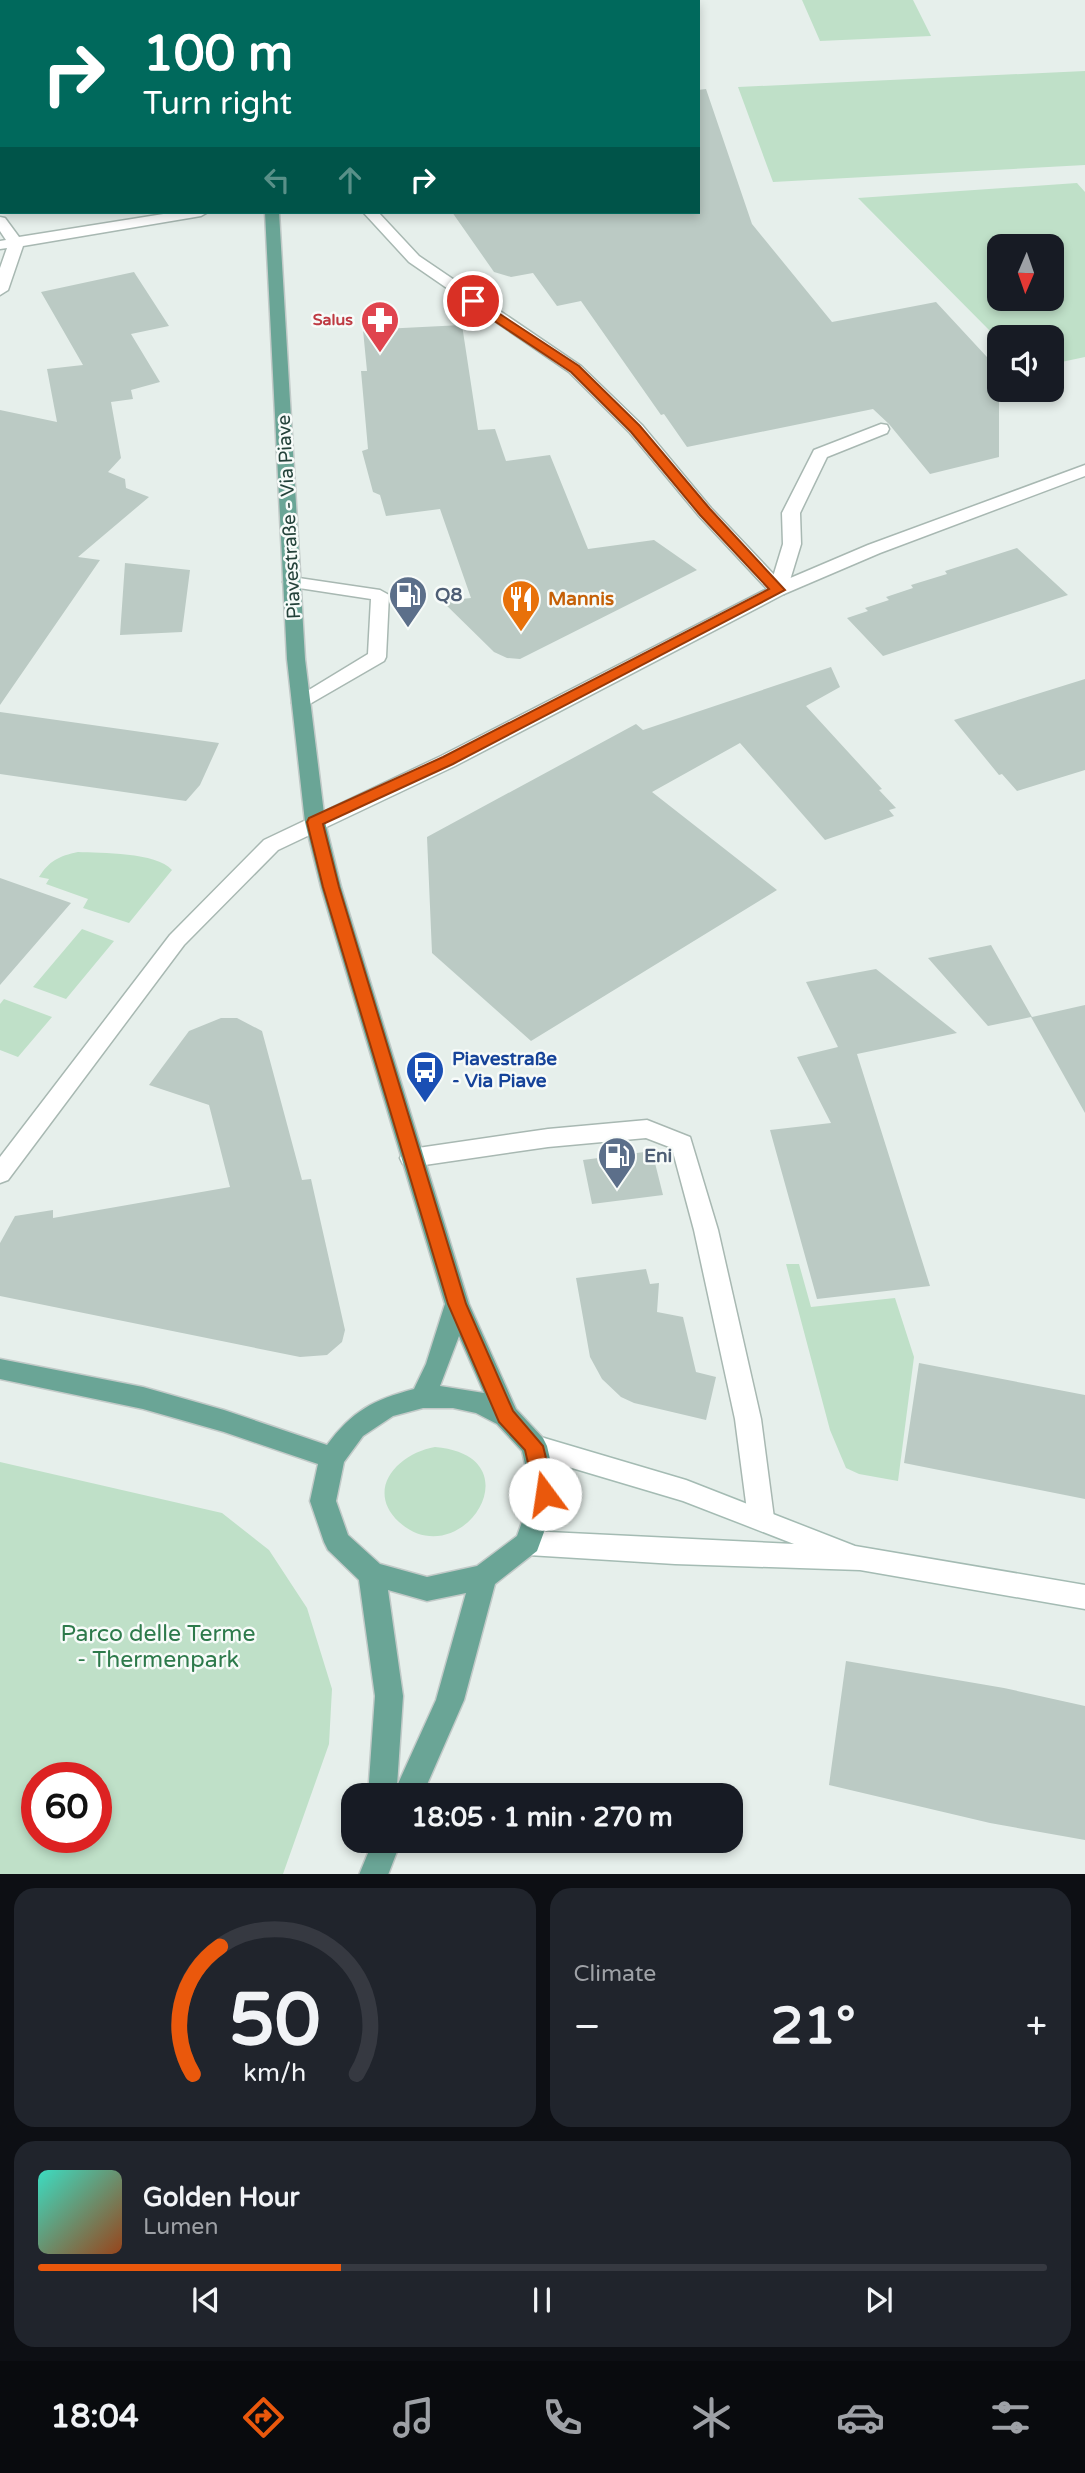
<!DOCTYPE html>
<meta charset="utf-8">
<style>
:root{--surface:#171b24;--page:#20242c;--text:#f1f3f6;--muted:#9ea1a6;--line:#363941;--accent:#ea580c}
body{margin:0;font-family:"Varela Round",sans-serif;background:var(--page);color:var(--text);height:100vh;display:flex;flex-direction:column;font-size:26px;white-space:nowrap}
*{box-sizing:border-box;margin:0}
p{font-size:23px;color:var(--muted)}
.icon{flex:none;width:38px;height:38px;fill:none;stroke:currentColor;stroke-width:2;stroke-linecap:round;stroke-linejoin:round}
.map{position:relative;height:1874px;overflow:hidden}
.sheet{display:flex;flex-direction:column;gap:14px;padding:14px;background:#0d0f14;flex:1}
.sheet>*{flex:none}
.guide{position:absolute;left:0px;top:0px;width:700px;height:214px;box-shadow:0 4px 10px #0003;background:#00695c;color:#fff;overflow:hidden}
.needle{width:46px;rotate:182deg}
.tools{position:absolute;left:987px;top:234px;display:grid;gap:14px}
.tools a{display:grid;place-items:center;width:77px;height:77px;border-radius:14px;background:var(--surface);box-shadow:0 4px 10px #0003;font-size:35px}
.speed{position:absolute;left:21px;top:1762px;display:flex;gap:14px;font-size:35px;font-weight:700;text-align:center}
.speed>*{display:grid;place-content:center;width:91px;height:91px;border-radius:50%;background:var(--surface);box-shadow:0 4px 10px #0003;line-height:1}
.speed .limit{border:10px solid #d22;background:#fff;color:#111}
.pin{position:absolute;display:grid;place-items:center;width:60px;height:60px;color:#fff;margin:-30px;border:4px solid #fff;border-radius:50%;box-shadow:0 2px 7px #0007}
.me{position:absolute;width:77px;margin:-38px;rotate:346deg;stroke-linejoin:round;filter:drop-shadow(0 0 5px #0008)}
.turn{display:flex;align-items:center;gap:24px;height:147px;padding:0 28px;font-size:32px}
.turn .icon{width:91px;height:91px;stroke-width:2.5}
.turn b{display:block;font-size:49px;line-height:60px}
.lanes{display:flex;align-items:center;height:66px;padding:0 28px;background:#0003;justify-content:center;gap:35px;direction:ltr}
.lanes .off{opacity:.35}
.big{font-size:52px;font-weight:700;line-height:1.1}
.sheet .card{flex:1;display:flex;flex-direction:column;justify-content:center;gap:10px;min-width:0;padding:0 24px;border-radius:21px;background:var(--page)}
.sheet .dial{align-items:center;gap:0}
.dial svg{height:182px;overflow:visible;fill:none;stroke:var(--line);stroke-width:7;stroke-linecap:round;text-anchor:middle}
.dial text{fill:var(--text);stroke:none}
.song{display:flex;align-items:center;gap:21px}
.cover{width:84px;height:84px;border-radius:10px;background:linear-gradient(135deg,hsl(170 70% 55%),hsl(20 70% 35%))}
.played{height:7px;border-radius:4px;background:linear-gradient(90deg,var(--accent) 30%,var(--line) 30%)}
.keys{display:flex;justify-content:space-around;direction:ltr}
.heat{display:flex;justify-content:space-between;align-items:center;font-size:38px;direction:ltr}
.sheet .tiles{flex:1;display:grid;gap:14px;grid-template-columns:1fr 1fr}
.card:last-child{grid-column:span 2}
.trip{position:absolute;left:341px;top:1783px;width:402px;height:70px;border-radius:21px;background:var(--surface);box-shadow:0 4px 10px #0003;font-weight:700;line-height:70px;text-align:center}
.menu{display:flex;height:112px;justify-content:space-around;align-items:center;background:#090b0e;color:var(--muted)}
.menu .icon{width:49px;height:49px}
.menu .selected{color:var(--accent)}
.menu b{font-size:32px;color:var(--text)}
.map>svg:first-child{display:block}
.green{fill:#bfe0c8;fill-rule:evenodd}
.building{fill:#bbcac4}
.lines{fill:none;stroke-linecap:round;stroke-linejoin:round}
.lane-casing{stroke:#a8b8b2;stroke-width:3}
.street-casing{stroke:#a8b8b2;stroke-width:3}
.secondary-casing{stroke:#a4bbb3;stroke-width:3}
.primary-casing{stroke:#c2cac8;stroke-width:3}
.lane{fill:#fff;fill-rule:evenodd}
.street{fill:#fff;fill-rule:evenodd}
.secondary{fill:#fff;fill-rule:evenodd}
.primary{fill:#6aa596;fill-rule:evenodd}
.route{fill:#ea580c;stroke:#983908;stroke-width:2}
.labels{text-anchor:middle;dominant-baseline:central;stroke-width:5;stroke-linejoin:round;paint-order:stroke}
.far-health-label{font-size:16px;font-weight:bold;fill:#be3a42;stroke:#f7fbf9;text-anchor:end}
.street-label{font-size:19px;fill:#24423a;stroke:#f7fbf9}
.service-label{font-size:19px;font-weight:bold;fill:#4e5e75;stroke:#f7fbf9;text-anchor:start}
.food-label{font-size:19px;font-weight:bold;fill:#c56008;stroke:#f7fbf9;text-anchor:start}
.transit-label{font-size:19px;font-weight:bold;fill:#164399;stroke:#f7fbf9;text-anchor:start}
.near-park-label{font-size:23px;fill:#2d7a4b;stroke:#f7fbf9}
</style>
<div class="map">
<svg width="1085" height="1875" viewBox="0 0 1085 1875">
<rect width="100%" height="100%" fill="#e6efeb"/>
<path class="green" d="M802,0H913L931,36L820,41Z
M1085,71V165L773,182L738,87Z
M1077,183L1085,192V357L1052,364V338H999V340L858,198ZM999,247H1052V299H999Z
M78,852C101,853 156,852 172,870L129,923L83,908L88,899L46,884L49,879L39,877C49,861 59,856 78,852Z
M82,929L114,941L66,999L33,987Z
M4,999L52,1017L18,1057L0,1050V1004Z
M786,1264H799L811,1307L895,1298L914,1357L898,1481L859,1474L846,1468L830,1430Z
M435,1447C539,1456 460,1577 399,1522C364,1489 399,1453 435,1447Z
M0,1462L222,1513L269,1550L307,1608L332,1689L329,1744L283,1874H0ZM37,1778H96V1838H37Z"/>
<path class="building" d="M706,89L752,224L832,322L936,302L999,370V457L930,474L889,424L873,409L687,447L664,414L661,415L581,301L557,306L533,273L511,277L494,272L452,212H698V90Z
M134,272L169,326L131,334L160,382L131,390L133,399L111,402L121,458L108,472L125,479L126,488L149,497L78,557L100,560L0,705V410L57,422L47,369L83,365L41,292Z
M462,325L478,430L495,429L506,461L550,455L588,549L654,540L697,570L520,659L507,658L494,652L442,601L471,598L440,509L386,516L380,495L373,492L362,451L368,449L361,371H367L363,330Z
M1017,548L1068,595L883,656L847,618L868,611L865,608L889,600L886,597L913,588L911,585L947,574L945,571Z
M125,563L190,570L182,632L120,635Z
M831,667L840,687L806,706L882,789L879,790L896,808L889,810L894,816L825,840L740,743L652,792L777,890L531,1041L432,953L427,837L636,724L643,730Z
M1085,679V770L1017,791L1002,774L999,775L954,720Z
M0,712L71,722L219,743L200,785L186,801L0,774Z
M0,878L71,903L0,985Z
M991,945L1032,1017L1085,1005V1113L1031,1017L988,1026L928,958Z
M876,969L957,1033L857,1054L930,1286L817,1299L770,1130L831,1123L797,1057L838,1047L806,982Z
M221,1018H237L262,1031L302,1180L311,1179L345,1330L342,1342L327,1355L300,1357L0,1296V1243L15,1216L53,1210V1218L230,1187L209,1105L149,1085L189,1031Z
M652,1151L663,1195L592,1204L583,1160Z
M646,1269L650,1284L659,1283L657,1312L683,1317L696,1372L716,1377L706,1420L634,1403L621,1397L602,1379L590,1357L576,1278Z
M919,1363L1085,1395V1499L904,1463Z
M846,1661L1004,1688L1085,1706V1840L990,1823L829,1785Z"/>
<g class="lines">
<defs>
<path id="lane" d="M52,0H64L65,2H52Z
M182,0H201L181,2Z
M546,0H558V2H546Z
M881,424L887,425L889,429L887,433L827,457L800,513L801,544L787,590L784,594H772L769,590L783,544L782,513L812,454L814,450Z
M292,577L380,590L389,595L386,657L384,661L301,709L294,707L292,703L294,699L368,654L371,599L286,586L283,582L286,578Z
M647,1120L690,1137L718,1230L761,1419L774,1518L770,1526L761,1529L752,1526L748,1518L735,1419L694,1230L672,1148L646,1138L548,1147L411,1167L403,1164L400,1158L403,1152L411,1149L548,1129Z"/>
<path id="street" d="M176,212H208L201,216L23,246L8,290L0,295V268L7,248L0,249V241L6,240L0,231V217L5,218L19,237Z
M363,212H378L419,256L581,366L642,425L711,508L781,582L868,545L1085,465V476L880,553L784,594L455,766L278,850L184,945L8,1180L0,1183V1157L170,935L264,840L441,756L767,589L699,516L630,433L569,372L409,262Z"/>
<path id="secondary" d="M534,1435L686,1480L855,1546L1085,1585V1609L860,1570L675,1564L528,1555L519,1551L515,1543L519,1535L528,1531L794,1544L683,1501L525,1454L521,1446L525,1438Z"/>
<path id="primary" d="M257,0H269V2H257Z
M265,212H279L305,659L325,822L341,887L469,1304L516,1409L543,1438L547,1446L558,1494L537,1551L495,1584L464,1700L422,1796H368L375,1696L359,1580L328,1550L324,1542L310,1501L318,1464L224,1432L143,1409L0,1379V1359L143,1387L224,1410L327,1445C352,1411 373,1400 414,1389L426,1364L445,1304L321,887L305,822L287,659ZM459,1336L484,1393L440,1386ZM423,1408H453L476,1413L497,1424L522,1451L532,1494L517,1536L477,1566L427,1577L380,1564L348,1535L336,1501L344,1462L363,1436L393,1416ZM388,1590L427,1601L466,1593L436,1700L397,1786L403,1696Z
M373,1841H401L388,1875H359Z"/>
</defs>
<use href="#lane" class="lane-casing"/>
<use href="#street" class="street-casing"/>
<use href="#secondary" class="secondary-casing"/>
<use href="#primary" class="primary-casing"/>
<use href="#lane" class="lane"/>
<use href="#street" class="street"/>
<use href="#secondary" class="secondary"/>
<use href="#primary" class="primary"/>
</g>
<path class="route" d="M469,299H477L579,366L640,426L710,509L785,590L453,764L323,824L339,887L466,1304L513,1411L543,1446L555,1494L552,1500L545,1503L538,1500L535,1494L525,1450L499,1422L448,1304L323,887L307,822L309,818L443,757L769,589L700,515L631,432L571,372L469,304Z"/>
<defs>
<symbol id="pharmacy-pin" viewBox="-11 -11 22 30"><path d="M0 17L-7.5 6A9.5 9.5 0 1 1 7.5 6Z" fill="#e0444e" stroke="#f7fbf9"/><path d="M-2-6h4v4h4v4h-4v4h-4v-4h-4v-4h4Z" fill="#fff"/></symbol>
<symbol id="fuel-pin" viewBox="-11 -11 22 30"><path d="M0 17L-7.5 6A9.5 9.5 0 1 1 7.5 6Z" fill="#5c6f8a" stroke="#f7fbf9"/><path d="M-5.5-6h7V0h2V4h1.3V-2.5L3-4.5l.8-.8L6-3V5H2.5V1h-1V6h-7ZM-4.2-4.7v3.2H.2V-4.7Z" fill="#fff"/></symbol>
<symbol id="restaurant-pin" viewBox="-11 -11 22 30"><path d="M0 17L-7.5 6A9.5 9.5 0 1 1 7.5 6Z" fill="#e8710a" stroke="#f7fbf9"/><path d="M-5-6h1v4h1v-4h1v4h1v-4h1v5L-1.5 .5V6h-2V.5L-5-1ZM5-6V6H3V1.5H1.5Q1.5-4 5-6Z" fill="#fff"/></symbol>
<symbol id="bus-pin" viewBox="-11 -11 22 30"><path d="M0 17L-7.5 6A9.5 9.5 0 1 1 7.5 6Z" fill="#1a4fb4" stroke="#f7fbf9"/><path d="M-5-6H5V4H4V6H2V4H-2V6H-4V4H-5ZM-3.5-4V0h7V-4ZM-3.5 1.2v1.5H-2V1.2ZM2 1.2v1.5H3.5V1.2Z" fill="#fff"/></symbol>
</defs>
<g fill-rule="evenodd">
<use href="#pharmacy-pin" x="358" y="298" width="44" height="60"/>
<use href="#fuel-pin" x="386" y="573" width="44" height="60"/>
<use href="#restaurant-pin" x="499" y="577" width="44" height="60"/>
<use href="#bus-pin" x="403" y="1048" width="44" height="60"/>
<use href="#fuel-pin" x="595" y="1134" width="44" height="60"/>
</g>
<g class="labels">
<g class="far-health-label">
<text x="353" y="320">Salus</text>
</g>
<g class="street-label">
<text transform="translate(289 517) rotate(-93)">Piavestraße - Via Piave</text>
</g>
<g class="service-label">
<text x="435" y="595">Q8</text>
<text x="644" y="1156">Eni</text>
</g>
<g class="food-label">
<text x="548" y="599">Mannis</text>
</g>
<g class="transit-label">
<text x="452" y="1059">Piavestraße<tspan x="452" dy="22">- Via Piave</tspan></text>
</g>
<g class="near-park-label">
<text x="158" y="1634">Parco delle Terme<tspan x="158" dy="26">- Thermenpark</tspan></text>
</g>
</g>
</svg>
<div class="tools">
<a><svg class="needle" viewBox="-14 -14 28 28"><path d="M0-13l5 13h-10z" fill="#e53935"/><path d="M0 13l5-13h-10z" fill="#9ea1a6"/></svg></a>
<a><svg class="icon" aria-label="sound" viewBox="0 0 24 24"><path d="M4 9h4l5-4v14l-5-4H4zM17 9q2 3 0 6"/></svg></a>
</div>
<div class="speed"><div class="limit">60</div></div>
<div class="pin" style="left:473px;top:301px;background:#d93025"><svg class="icon" aria-label="arrive" viewBox="0 0 24 24"><path d="M6 21V4h12l-3 4 3 4H6"/></svg></div>
<svg class="me" style="left:545px;top:1494px" viewBox="-20 -20 40 40"><circle r="19" fill="#fff"/><path d="M0-13L10 11 0 6-10 11z" fill="#ea580c"/></svg>
<div class="trip">18:05 · 1 min · 270 m</div>
<div class="guide">
<div class="turn"><svg class="icon" aria-label="right" viewBox="0 0 24 24"><path d="M7 20v-9h11M14 6l5 5-5 5"/></svg><div><b>100 m</b>Turn right</div></div>
<div class="lanes"><svg class="icon off" aria-label="left" viewBox="0 0 24 24"><path d="M17 20v-9H6M10 6l-5 5 5 5"/></svg><svg class="icon off" aria-label="ahead" viewBox="0 0 24 24"><path d="M12 20V5M6 11l6-6 6 6"/></svg><svg class="icon" aria-label="right" viewBox="0 0 24 24"><path d="M7 20v-9h11M14 6l5 5-5 5"/></svg></div>
</div>
</div>
<section class="sheet">
<div class="tiles">
<div class="card dial"><svg viewBox="0 0 100 80">
<path d="M14 69A42 42 0 1 1 86 69"/>
<path d="M14 69A42 42 0 0 1 26 13" stroke="#ea580c"/>
<text x="50" y="56" font-size="32" font-weight="700">50</text>
<text x="50" y="72" font-size="11">km/h</text>
</svg></div>
<div class="card"><p>Climate</p>
<div class="heat"><a>−</a><b class="big">21°</b><a>+</a></div>
</div>
<div class="card">
<div class="song"><i class="cover"></i><div><b>Golden Hour</b><p>Lumen</p></div></div>
<div class="played"></div>
<div class="keys"><svg class="icon" aria-label="previous" viewBox="0 0 24 24"><path d="M18 5L8 12l10 7zM5 5v14"/></svg><svg class="icon" aria-label="pause" viewBox="0 0 24 24"><path d="M8 5v14M16 5v14"/></svg><svg class="icon" aria-label="next" viewBox="0 0 24 24"><path d="M6 5l10 7-10 7zM19 5v14"/></svg></div>
</div>
</div>
</section>
<nav class="menu">
<b>18:04</b>
<svg class="icon selected" aria-label="directions" viewBox="0 0 24 24"><path d="M12 3l9 9-9 9-9-9zM9 14v-3h6M13 9l2 2-2 2"/></svg>
<svg class="icon" aria-label="music" viewBox="0 0 24 24"><path d="M9 18V5l10-2v13"/><circle cx="6" cy="18" r="3"/><circle cx="16" cy="16" r="3"/></svg>
<svg class="icon" aria-label="phone" viewBox="0 0 24 24"><path d="M5 4h4l2 5-3 2q2 4 5 5l2-3 5 2v4C11 20 4 13 5 4z"/></svg>
<svg class="icon" aria-label="climate" viewBox="0 0 24 24"><path d="M12 3v18M4 7l16 10M4 17L20 7"/></svg>
<svg class="icon" aria-label="car" viewBox="0 0 24 24"><path d="M5 17H2v-5l4-1 3-4h7l3 4 3 1v5h-3M9 17h6M6 11h13"/><circle cx="7" cy="17" r="2"/><circle cx="17" cy="17" r="2"/></svg>
<svg class="icon" aria-label="filters" viewBox="0 0 24 24"><path d="M4 7h16M4 17h16"/><circle cx="9" cy="7" r="2"/><circle cx="15" cy="17" r="2"/></svg>
</nav>
